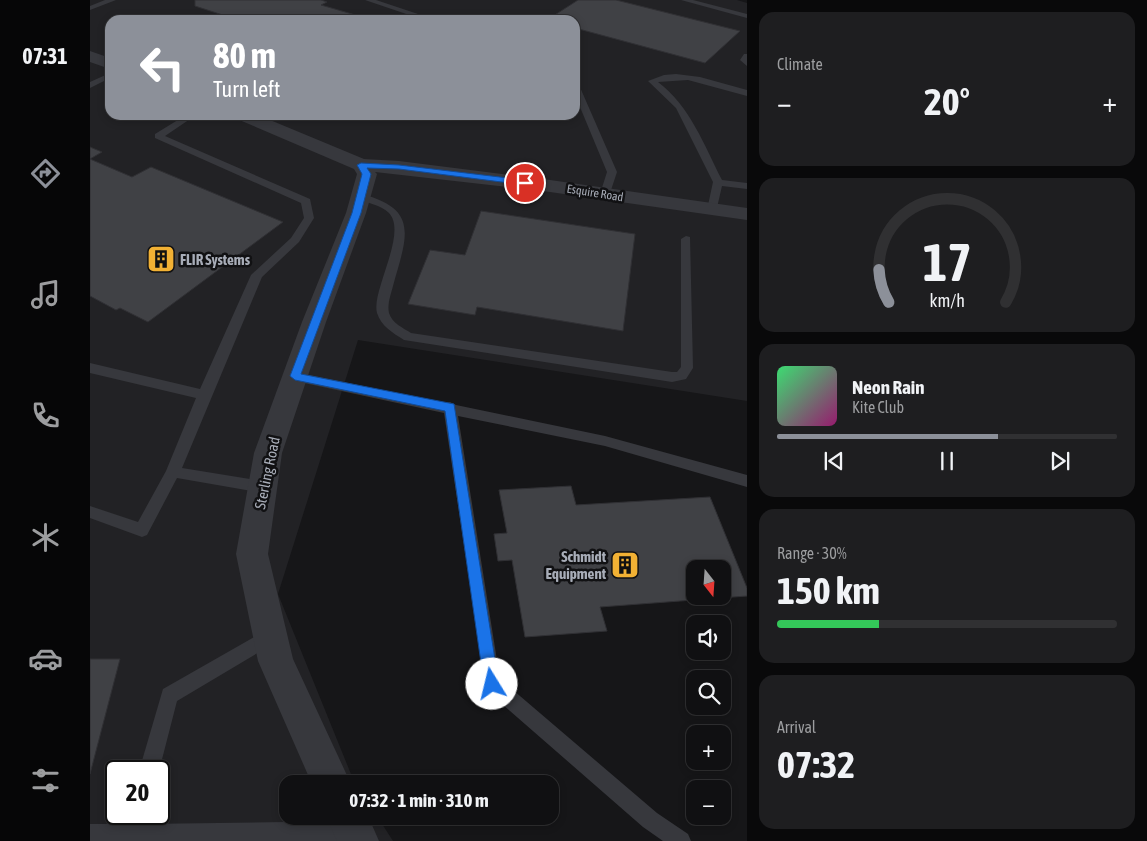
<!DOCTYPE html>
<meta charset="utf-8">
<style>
:root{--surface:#101012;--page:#1e1e20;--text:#f1f3f6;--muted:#9c9d9f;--line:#303032;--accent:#8c9099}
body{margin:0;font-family:"Asap Condensed",sans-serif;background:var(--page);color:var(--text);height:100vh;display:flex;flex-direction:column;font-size:19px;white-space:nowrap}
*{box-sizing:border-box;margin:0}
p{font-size:16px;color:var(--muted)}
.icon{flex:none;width:28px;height:28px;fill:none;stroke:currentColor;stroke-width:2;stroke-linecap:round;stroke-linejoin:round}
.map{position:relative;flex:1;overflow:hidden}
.sheet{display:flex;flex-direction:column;gap:12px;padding:12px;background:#09090a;width:400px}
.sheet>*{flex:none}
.guide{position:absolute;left:15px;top:15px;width:475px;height:105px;border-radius:15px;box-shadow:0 2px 8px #0003,0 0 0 1px var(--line);background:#8c9099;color:#fff;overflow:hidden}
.needle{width:32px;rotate:163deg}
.fabs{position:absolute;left:596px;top:560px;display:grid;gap:10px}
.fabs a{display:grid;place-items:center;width:45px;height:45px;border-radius:10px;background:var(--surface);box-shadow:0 2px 8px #0003,0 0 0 1px var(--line);font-size:25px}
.speed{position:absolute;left:15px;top:760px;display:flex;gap:10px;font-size:25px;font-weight:700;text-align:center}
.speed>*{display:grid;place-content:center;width:65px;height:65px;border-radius:50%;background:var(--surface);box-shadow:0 2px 8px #0003,0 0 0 1px var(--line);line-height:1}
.speed .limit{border:2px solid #111;border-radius:8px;background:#fff;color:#111}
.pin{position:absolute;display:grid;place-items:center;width:42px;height:42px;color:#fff;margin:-21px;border:2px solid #fff;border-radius:50%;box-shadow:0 1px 5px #0007}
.me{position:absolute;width:55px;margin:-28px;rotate:351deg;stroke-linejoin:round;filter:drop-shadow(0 0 4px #0008)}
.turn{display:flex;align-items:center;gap:18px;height:105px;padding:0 25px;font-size:22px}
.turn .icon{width:65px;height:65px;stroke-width:2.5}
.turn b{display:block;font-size:35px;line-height:42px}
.big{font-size:38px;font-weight:700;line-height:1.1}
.sheet .widget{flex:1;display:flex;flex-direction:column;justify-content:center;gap:8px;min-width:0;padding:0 18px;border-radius:15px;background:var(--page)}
.sheet .dial{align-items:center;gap:0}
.dial svg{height:130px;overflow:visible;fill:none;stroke:var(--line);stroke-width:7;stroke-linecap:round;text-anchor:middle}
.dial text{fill:var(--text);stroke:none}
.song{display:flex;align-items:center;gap:15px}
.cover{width:60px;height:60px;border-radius:8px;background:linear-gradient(135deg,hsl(140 70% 55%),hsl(320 70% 35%))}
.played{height:5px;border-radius:2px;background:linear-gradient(90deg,var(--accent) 65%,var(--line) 65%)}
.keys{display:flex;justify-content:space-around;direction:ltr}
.heat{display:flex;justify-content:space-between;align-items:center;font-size:28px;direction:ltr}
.charge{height:8px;border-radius:4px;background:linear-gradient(90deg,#34c759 30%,var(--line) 0)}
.trip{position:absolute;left:189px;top:775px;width:280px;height:50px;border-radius:15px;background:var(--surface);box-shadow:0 2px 8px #0003,0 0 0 1px var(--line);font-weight:700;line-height:50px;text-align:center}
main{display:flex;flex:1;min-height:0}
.dock{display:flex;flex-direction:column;width:90px;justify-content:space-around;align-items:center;background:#060607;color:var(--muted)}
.dock .icon{width:35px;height:35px}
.dock .on{color:var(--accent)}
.dock b{font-size:22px;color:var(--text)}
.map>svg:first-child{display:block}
.built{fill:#222225;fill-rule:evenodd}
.building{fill:#404145;stroke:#303034;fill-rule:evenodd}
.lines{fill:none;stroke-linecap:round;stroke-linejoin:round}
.service{fill:#37383d;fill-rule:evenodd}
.minor{fill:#37383d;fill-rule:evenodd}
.route{fill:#1a73e8;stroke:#114b97}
.labels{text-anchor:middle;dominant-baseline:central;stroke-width:5;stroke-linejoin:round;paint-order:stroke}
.far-street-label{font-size:12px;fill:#a8adb8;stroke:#111113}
.poi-label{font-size:15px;font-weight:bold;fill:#a8adb8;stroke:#111113;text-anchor:start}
.street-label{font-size:15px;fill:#a8adb8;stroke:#111113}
</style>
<main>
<nav class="dock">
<b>07:31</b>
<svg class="icon on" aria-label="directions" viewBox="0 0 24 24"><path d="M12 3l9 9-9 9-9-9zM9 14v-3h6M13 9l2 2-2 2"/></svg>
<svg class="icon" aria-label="music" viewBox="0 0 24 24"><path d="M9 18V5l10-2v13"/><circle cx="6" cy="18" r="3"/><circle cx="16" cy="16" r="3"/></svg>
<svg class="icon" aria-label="phone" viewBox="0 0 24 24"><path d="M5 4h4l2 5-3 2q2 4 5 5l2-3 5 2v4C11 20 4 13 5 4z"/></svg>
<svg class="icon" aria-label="climate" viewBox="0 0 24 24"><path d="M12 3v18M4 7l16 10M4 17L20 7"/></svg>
<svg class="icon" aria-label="car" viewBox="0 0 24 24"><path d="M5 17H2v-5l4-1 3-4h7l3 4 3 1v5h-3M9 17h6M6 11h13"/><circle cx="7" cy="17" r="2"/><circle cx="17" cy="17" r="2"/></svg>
<svg class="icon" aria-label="filters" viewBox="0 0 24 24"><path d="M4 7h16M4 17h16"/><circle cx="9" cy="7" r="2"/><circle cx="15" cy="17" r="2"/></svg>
</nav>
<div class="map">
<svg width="657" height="841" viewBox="0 0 657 841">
<rect width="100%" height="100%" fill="#161618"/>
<path class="built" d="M0,0H647L657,3V401L268,340L188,594L265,784H198V816H287L303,841H0ZM20,20H485V115H20ZM26,771H69V814H26Z"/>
<path class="building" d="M105,0H231L237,2L231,5L283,20H148L105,6Z
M488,0H526L650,31L615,63L485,28V20H457Z
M0,147L12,152L0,159Z
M0,159L42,177L61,167L193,222L58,322L30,308L26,310L0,296Z
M391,211L545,234L533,331L387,307L385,315L318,304L340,250L375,255Z
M481,486L486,505L620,497L657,588V596L510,607L517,631L435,637L422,560L408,561L404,534L417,533L409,490ZM605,569H632V596H605Z
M0,659H30L0,774Z"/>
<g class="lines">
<path class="service" d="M15,0H26L0,10V6Z
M275,0H286L346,20H334Z
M591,0H603L657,14V18Z
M654,54H657V66L650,60Z
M20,73V78L0,88V82Z
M586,74L610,77L657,90V96L598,80L568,82C600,106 614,145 632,180L657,183V189L632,186L626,212H618L617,210L623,182L586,108L558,81L574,75Z
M485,82L489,85L527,172L519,196L515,197L510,194L517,172L485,95Z
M96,115H106L75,136L220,199L224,218L209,242L172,277L92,468L173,481L178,483L180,487L178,491L173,493L87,478L57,535L52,537L0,518V506L48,522L76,471L106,398L0,373V363L110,389L161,275L201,238L214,218L211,203L65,138V134Z
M271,194C331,209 316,238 303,286C301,294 297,304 299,313C302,323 313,328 321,333L582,372H587L591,367V239L596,236L600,237L603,368L596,379L582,382L314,340C303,333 291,326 287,313C281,291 318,233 299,213C291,205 277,203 267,199L266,197Z
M205,372L356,403L360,402L366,405L515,436L657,475V487L515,446L368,416L410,679L567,813L598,834L601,841H573L553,827L396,690L354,413L200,380L198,377Z
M180,628L186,630L189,636L186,642L87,701L69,771H49L73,689Z
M37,814H57L55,824L260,821L267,824L270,831L267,838L260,841H0V824H34Z"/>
<path class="minor" d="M0,51L20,58V69L0,62Z
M144,115H168L274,159L309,161L453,179L657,208V220L453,191L285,172L287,174L276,213L236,322L192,453L178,554L203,659L261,784H222L168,661L146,554L164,453L212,322L256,213L267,174L264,169L147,119Z
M236,816H278L289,841H247Z"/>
</g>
<path class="route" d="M271,163L309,165L435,180L439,183L435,185L309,169L277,168L281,174L271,213L211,374L364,404L409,684L407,689L402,691L397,689L394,684L355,411L205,380L200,376L262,213L272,174L267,165Z"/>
<defs>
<symbol id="building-square" viewBox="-11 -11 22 22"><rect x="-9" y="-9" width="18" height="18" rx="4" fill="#f2b134" stroke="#111113"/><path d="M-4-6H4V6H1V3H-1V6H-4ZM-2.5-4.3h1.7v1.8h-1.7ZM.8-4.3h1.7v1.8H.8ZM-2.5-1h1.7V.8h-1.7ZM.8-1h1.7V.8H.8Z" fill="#111"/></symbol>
</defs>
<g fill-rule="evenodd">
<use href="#building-square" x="55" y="243" width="32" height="32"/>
<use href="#building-square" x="519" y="549" width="32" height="32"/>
</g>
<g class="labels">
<g class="far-street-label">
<text transform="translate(505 193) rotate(9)">Esquire Road</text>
</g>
<g class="poi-label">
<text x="90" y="259">FLIR Systems</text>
<text x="516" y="556" text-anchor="end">Schmidt<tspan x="516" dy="17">Equipment</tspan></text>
</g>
<g class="street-label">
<text transform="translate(177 473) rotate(-78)">Sterling Road</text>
</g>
</g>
</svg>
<div class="fabs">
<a><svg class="needle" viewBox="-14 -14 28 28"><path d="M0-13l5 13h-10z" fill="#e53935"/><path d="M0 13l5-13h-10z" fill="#9c9d9f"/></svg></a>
<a><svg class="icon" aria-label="sound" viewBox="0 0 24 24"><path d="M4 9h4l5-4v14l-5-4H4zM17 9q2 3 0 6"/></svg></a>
<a><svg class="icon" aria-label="search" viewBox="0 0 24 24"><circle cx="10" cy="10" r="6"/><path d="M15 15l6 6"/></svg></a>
<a>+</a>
<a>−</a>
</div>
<div class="speed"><div class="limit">20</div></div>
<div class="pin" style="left:435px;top:183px;background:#d93025"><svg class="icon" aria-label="arrive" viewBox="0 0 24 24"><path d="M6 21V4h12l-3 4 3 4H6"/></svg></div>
<svg class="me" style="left:402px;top:684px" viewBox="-20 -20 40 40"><circle r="19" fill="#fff"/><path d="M0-13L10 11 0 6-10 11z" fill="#1a73e8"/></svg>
<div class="trip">07:32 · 1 min · 310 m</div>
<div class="guide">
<div class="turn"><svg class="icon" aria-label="left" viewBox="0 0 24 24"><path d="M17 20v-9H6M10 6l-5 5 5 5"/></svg><div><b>80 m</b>Turn left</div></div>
</div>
</div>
<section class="sheet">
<div class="widget"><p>Climate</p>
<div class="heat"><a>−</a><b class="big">20°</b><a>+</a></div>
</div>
<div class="widget dial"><svg viewBox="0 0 100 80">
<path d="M14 69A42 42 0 1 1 86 69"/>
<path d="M14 69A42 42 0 0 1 8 49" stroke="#8c9099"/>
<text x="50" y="56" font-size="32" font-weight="700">17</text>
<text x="50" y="72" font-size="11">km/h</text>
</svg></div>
<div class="widget">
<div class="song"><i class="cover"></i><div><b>Neon Rain</b><p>Kite Club</p></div></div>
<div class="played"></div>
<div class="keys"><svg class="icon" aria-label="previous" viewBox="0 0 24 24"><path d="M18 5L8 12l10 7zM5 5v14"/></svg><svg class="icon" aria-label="pause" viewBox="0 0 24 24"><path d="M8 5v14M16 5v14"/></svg><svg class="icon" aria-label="next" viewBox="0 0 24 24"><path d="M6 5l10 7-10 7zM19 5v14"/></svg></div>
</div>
<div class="widget"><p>Range · 30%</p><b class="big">150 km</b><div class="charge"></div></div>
<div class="widget"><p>Arrival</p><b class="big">07:32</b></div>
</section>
</main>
